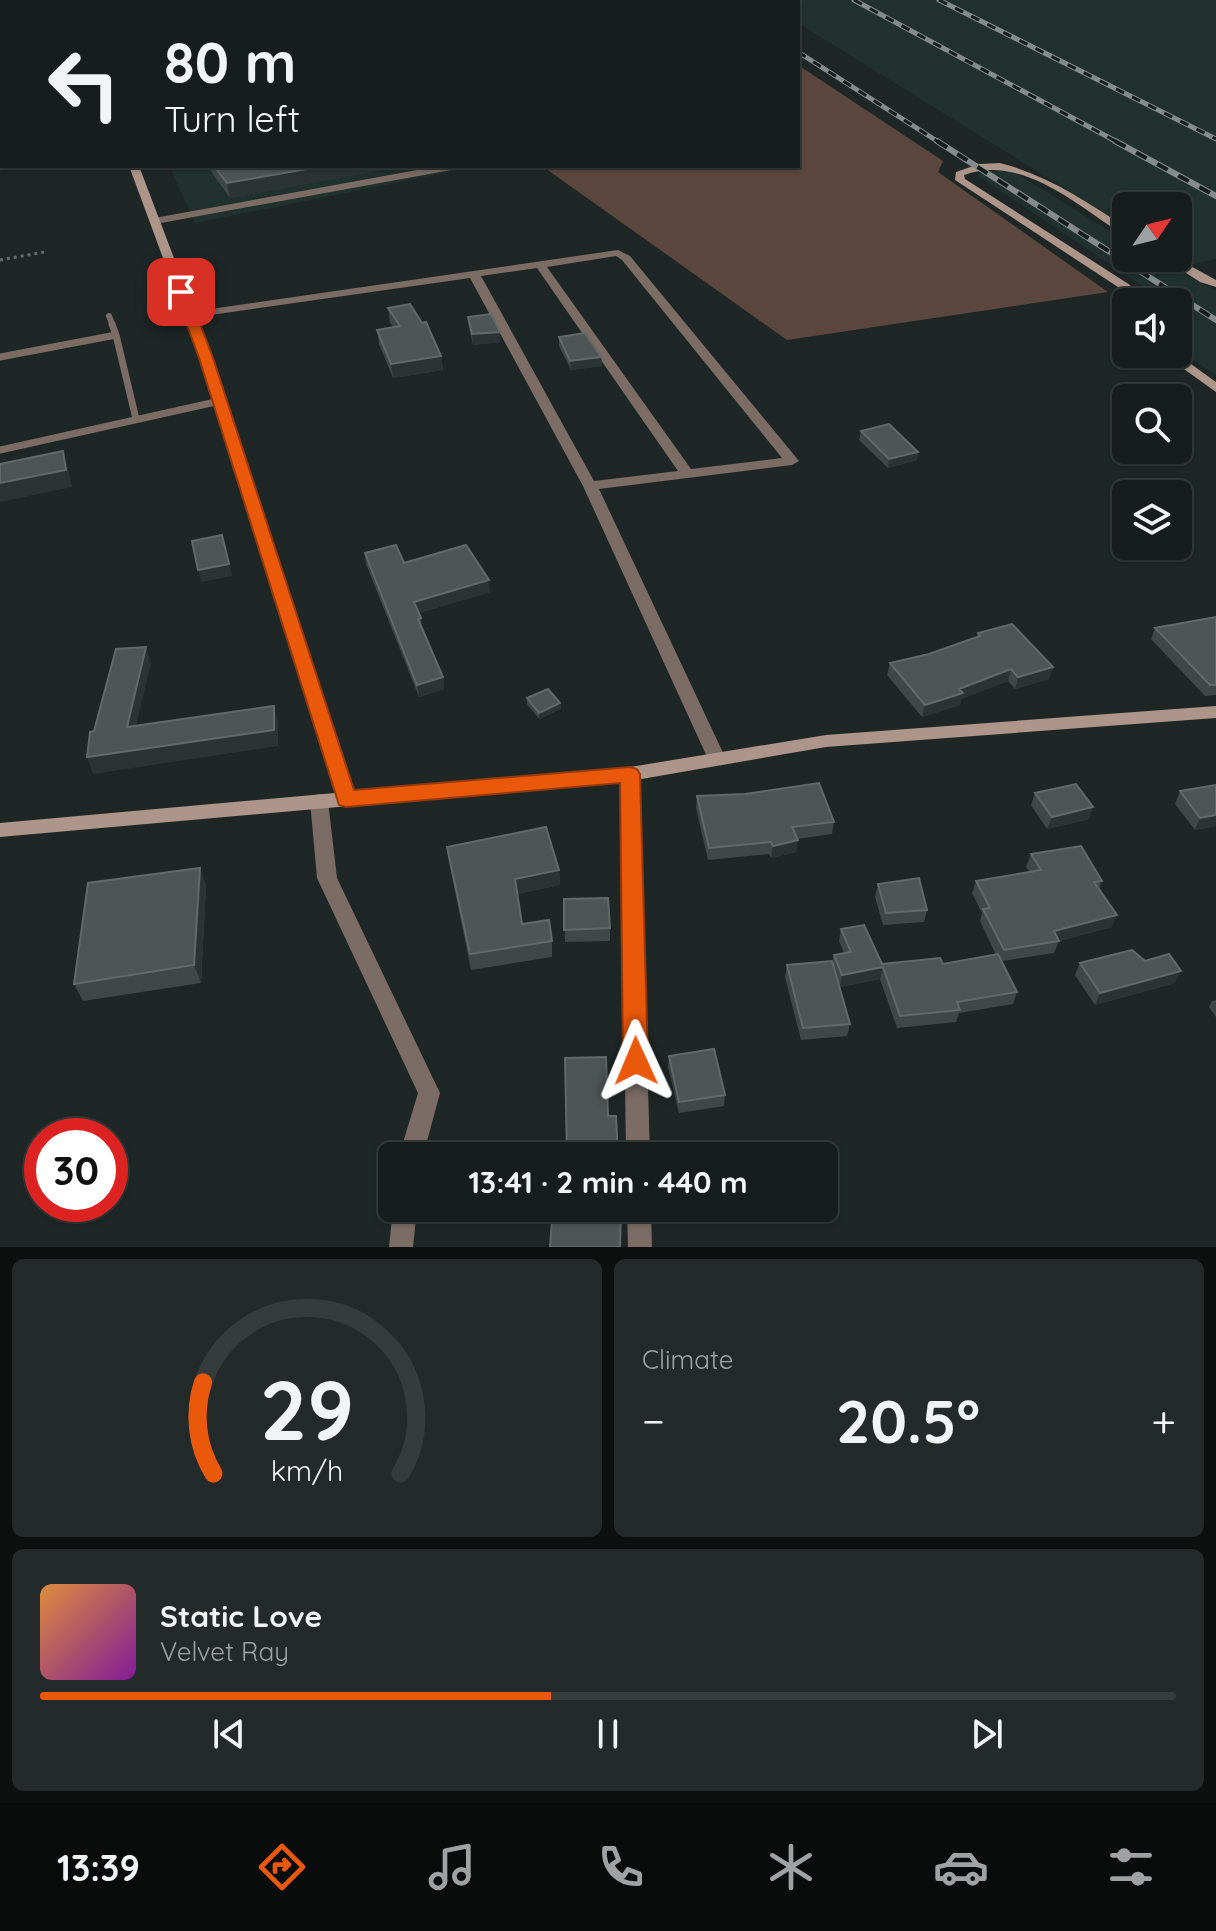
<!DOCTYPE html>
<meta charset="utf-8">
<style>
:root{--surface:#171d1c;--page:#242a29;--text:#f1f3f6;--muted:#9ea2a3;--line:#363b3b;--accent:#ea580c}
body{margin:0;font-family:Quicksand,sans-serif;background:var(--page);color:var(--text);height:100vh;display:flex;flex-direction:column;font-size:30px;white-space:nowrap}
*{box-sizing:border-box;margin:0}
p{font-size:26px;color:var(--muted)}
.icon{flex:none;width:44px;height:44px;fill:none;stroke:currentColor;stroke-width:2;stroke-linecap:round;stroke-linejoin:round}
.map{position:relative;height:1247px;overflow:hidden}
.details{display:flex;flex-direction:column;gap:12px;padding:12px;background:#0d100f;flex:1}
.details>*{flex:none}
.top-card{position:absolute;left:0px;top:0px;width:800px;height:168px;box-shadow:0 2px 6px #0004,0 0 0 2px var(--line);background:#171d1c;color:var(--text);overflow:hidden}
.needle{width:52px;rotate:55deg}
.fabs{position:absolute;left:1112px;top:192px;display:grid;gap:16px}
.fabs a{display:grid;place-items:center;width:80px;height:80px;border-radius:12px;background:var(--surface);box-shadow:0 2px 6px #0004,0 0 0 2px var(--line);font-size:40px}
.speed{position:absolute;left:24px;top:1118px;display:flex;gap:16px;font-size:40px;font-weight:700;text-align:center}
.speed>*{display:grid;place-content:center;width:104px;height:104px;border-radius:50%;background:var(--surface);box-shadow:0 2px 6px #0004,0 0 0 2px var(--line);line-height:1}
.speed .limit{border:12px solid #d22;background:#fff;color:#111}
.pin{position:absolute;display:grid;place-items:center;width:68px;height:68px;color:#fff;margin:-34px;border-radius:16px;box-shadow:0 4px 12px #0006}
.me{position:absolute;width:88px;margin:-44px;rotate:359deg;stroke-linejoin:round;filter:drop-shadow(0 0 6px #0008)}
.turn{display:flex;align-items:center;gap:28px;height:168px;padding:0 32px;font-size:36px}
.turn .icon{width:104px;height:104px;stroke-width:2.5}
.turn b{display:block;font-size:56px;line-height:68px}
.big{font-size:60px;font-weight:700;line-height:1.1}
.details .card{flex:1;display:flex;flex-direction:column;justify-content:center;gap:12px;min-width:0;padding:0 28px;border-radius:12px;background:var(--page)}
.details .dial{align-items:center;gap:0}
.dial svg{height:208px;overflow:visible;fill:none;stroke:var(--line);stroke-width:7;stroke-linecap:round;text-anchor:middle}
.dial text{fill:var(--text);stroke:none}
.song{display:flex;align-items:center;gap:24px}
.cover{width:96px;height:96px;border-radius:12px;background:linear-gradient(135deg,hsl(30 70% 55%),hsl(290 70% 35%))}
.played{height:8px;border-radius:4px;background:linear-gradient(90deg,var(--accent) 45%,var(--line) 45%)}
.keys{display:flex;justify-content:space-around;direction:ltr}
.heat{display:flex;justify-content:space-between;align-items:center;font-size:44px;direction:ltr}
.details .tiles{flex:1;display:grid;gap:12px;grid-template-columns:1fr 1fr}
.card:last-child{grid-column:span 2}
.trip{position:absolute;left:378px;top:1142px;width:460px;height:80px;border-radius:12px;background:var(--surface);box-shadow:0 2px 6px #0004,0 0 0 2px var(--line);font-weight:700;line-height:80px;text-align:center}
.dock{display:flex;height:128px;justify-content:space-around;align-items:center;background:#090c0b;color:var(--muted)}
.dock .icon{width:56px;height:56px}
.dock .on{color:var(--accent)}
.dock b{font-size:36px;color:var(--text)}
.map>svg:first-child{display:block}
.built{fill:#20312e}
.green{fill:#5b473e}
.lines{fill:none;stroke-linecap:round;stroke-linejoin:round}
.path{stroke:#666c6b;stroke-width:3;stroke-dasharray:3 4;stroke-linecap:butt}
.service-far1{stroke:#7b6c65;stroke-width:6}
.service{stroke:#7b6c65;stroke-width:7}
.minor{fill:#7b6c65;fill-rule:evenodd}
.secondary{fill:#ad958a;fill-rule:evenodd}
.rail-far1-casing{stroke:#858c8b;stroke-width:5}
.rail-casing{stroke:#858c8b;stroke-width:6}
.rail-far1{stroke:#161e1c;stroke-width:3;stroke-dasharray:9;stroke-linecap:butt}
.rail{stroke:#161e1c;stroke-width:4;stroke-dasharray:12;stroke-linecap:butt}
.wall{fill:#3f4846}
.shaded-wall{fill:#2c3433}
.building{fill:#4e5655;stroke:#626a68;stroke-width:2}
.route{fill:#ea580c;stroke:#983908;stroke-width:2}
</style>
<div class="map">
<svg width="1216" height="1247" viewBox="0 0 1216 1247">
<rect width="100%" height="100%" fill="#1f2726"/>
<path class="built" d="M760,0H1216V259L1189,265L1178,258V206H1126V226L798,23V2Z
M169,166H480L195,223Z
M1009,169L1126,241V258H1154L1216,291V375L1178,350V302H1153L1149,290L976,175Z"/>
<path class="green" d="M798,65L943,161L938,172L1108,292L787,340L542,166H798Z"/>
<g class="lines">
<path class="path" d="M0,260L44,252"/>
<path class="service-far1" d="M155,221L456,166
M109,316L113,326"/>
<path class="service" d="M112,324L116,335
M0,357L116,335L136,419
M0,450L220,401"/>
<path class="minor" d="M618,250L630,256L799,461L792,465L599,489L726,759L723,764H711L708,759L583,486L470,278L190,318L184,315L190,312ZM616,256L622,260L782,458L691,469L547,267ZM537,268L678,471L594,481L481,276Z
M630,767L636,769L639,774L650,1156H626L621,774L624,769Z
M319,794L326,796L328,801L337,878L440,1093L423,1156H399L418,1093L317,878L310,801L312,796Z
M393,1208H417L413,1247H389Z
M627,1208H651L652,1247H628Z"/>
<path class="secondary" d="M67,0H75L76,2H68Z
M1000,163C1048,175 1085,201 1126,227V235L1122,234C1077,205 1021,154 964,175L965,179L1130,285L1135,302H1126L1125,304L1121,289L955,180L956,172L979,164Z
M129,166H139L212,358L353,792L630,767L826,735L1216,706V718L826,747L630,781L0,837V823L335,793L200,358Z
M1163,258H1176L1216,280V287L1200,282Z
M1163,354H1177L1216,382V392Z"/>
<defs>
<path id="rail-far1" d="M726,0L729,2
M854,0L1119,143
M939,0L1216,139
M798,52L940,143"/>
<path id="rail" d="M937,141L1216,320
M1115,141L1216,196"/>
</defs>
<use href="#rail-far1" class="rail-far1-casing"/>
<use href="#rail" class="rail-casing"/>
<use href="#rail-far1" class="rail-far1"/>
<use href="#rail" class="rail"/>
</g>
<path class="wall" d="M207,166H401L230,198Z
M388,308L441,356L443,370L393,378L379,344L377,330L393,327L390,323Z
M468,317L500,332V342L473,345L469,327Z
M559,337L601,357L602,366L571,370L559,346Z
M861,431L918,452L917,460L888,468L859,440Z
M365,553L404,563L490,592L419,613L421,618L422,630L443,677L444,689L419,697L366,564Z
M1216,617V695L1205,696L1151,639L1155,628Z
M978,633L1053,667L1049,679L1015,689L1008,681L961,699L960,705L922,717L887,675L890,663L929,654L977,637Z
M527,698L560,703L561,709L539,719L527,704Z
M1216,785V826L1195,830L1175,804L1180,791Z
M1035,793L1089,819L1047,829L1031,805Z
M697,796L834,822L832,834L797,839L796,852L771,858L769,854L708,860L696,808Z
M447,847L559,870L560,885L517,894L522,924L552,941V957L471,970L449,862Z
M1031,854L1102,881L1099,889L1112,927L1059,941L1054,953L1002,961L1017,992L1013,1004L959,1013L956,1022L897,1028L880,979L840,987L850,1024L847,1036L801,1040L785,977L787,965L832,962L834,955L844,953L839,941L841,929L882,964H943L996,955L980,921L982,913L972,893L976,881L1030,872L1026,867Z
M200,868L206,886L201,983L83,1001L74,984Z
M878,884L927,910L924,922L883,925L875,897Z
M564,899L610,928V941L565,942Z
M1145,961L1175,983L1095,1005L1075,975L1080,963Z
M1216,1000V1017L1209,1007L1212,1001Z
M669,1056L725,1095L724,1106L679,1113L668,1067Z
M455,1208H493L492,1224L455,1223Z"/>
<path class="shaded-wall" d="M324,166H401L230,198L227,183Z
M500,332V342L473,345L472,334Z
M441,356L443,370L393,378L391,364Z
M601,357L602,366L571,370L570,361Z
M63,451L68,468L72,487L0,502V483Z
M918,452L917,460L888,468L889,459Z
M222,535L232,576L201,582L198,570Z
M489,580L490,592L415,614L414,602Z
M146,647L151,663L132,743L127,727Z
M1053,667L1049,679L1015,689L1018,677Z
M1011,669L1008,681L961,699L960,705L922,717L925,705L959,689Z
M443,677L444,689L419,697L417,685Z
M560,703L561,709L539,719V713Z
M274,706L278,722V746L93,774L87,757Z
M1093,807L1089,819L1047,829L1052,817Z
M1216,815V826L1195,830L1200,818Z
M798,840L796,852L771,858L773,846Z
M200,868L206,886L201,983L194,965Z
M559,870L560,885L516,894L515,879Z
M1117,915L1112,927L1055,942L1054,931Z
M883,967L880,979L840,987L842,975Z
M1181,971L1175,983L1095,1005L1100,993Z"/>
<path class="building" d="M300,0H531L534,2H301Z
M214,166H324L227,183Z
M410,304L422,323L426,322L441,356L391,364L377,330L400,326L388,308Z
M491,314L500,332L472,334L468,317Z
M585,333L601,357L570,361L559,337Z
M889,424L918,452L889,459L861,431Z
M63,451L66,470L0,483V464Z
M222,535L229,564L198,570L192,541Z
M396,545L404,563L466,545L489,580L414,602L421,618L418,619L443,677L417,685L365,553Z
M1216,617V685H1210L1155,628Z
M1012,624L1053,667L1018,677L1011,669L959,689L963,693L925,705L890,663L929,654L980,636L978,633Z
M146,647L127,727L274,706V730L87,757L90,732L94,731L116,649Z
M548,689L560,703L539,713L527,698Z
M819,783L834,822L792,827L798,840L773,846L771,842L709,848L697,796L745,794Z
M1076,784L1093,807L1052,817L1035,793Z
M1216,785V815L1200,818L1180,791Z
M546,827L559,870L515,879L522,924L549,920L552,941L470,954L447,847Z
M1081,846L1102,881L1094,882L1117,915L1054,931L1059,941L1004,950L983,909L990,908L976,881L1041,870L1031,854Z
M200,868L194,965L74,984L88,883Z
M919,878L927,910L886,913L878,884Z
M608,898L610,928L564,930V899Z
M864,925L882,964L940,958L943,964L998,954L1017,992L957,1002L960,1010L900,1016L883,967L842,975L834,955L851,952L841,929Z
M1132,950L1145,961L1169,954L1181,971L1100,993L1080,963Z
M832,961L850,1024L803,1028L787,965Z
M714,1049L725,1095L679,1102L669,1056Z
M606,1057L608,1116H616L618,1156H567L565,1058Z
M455,1208H492V1218L454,1217Z
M553,1208H621L620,1247H550Z"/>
<path class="route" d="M181,288L188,292L213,358L354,790L630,767L637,769L640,774L648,1061L645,1069L636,1072L627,1069L623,1061L620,783L346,807L339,805L199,358L175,292Z"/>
</svg>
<div class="fabs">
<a><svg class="needle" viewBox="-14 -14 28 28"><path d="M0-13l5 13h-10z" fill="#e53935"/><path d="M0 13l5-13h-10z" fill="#9ea2a3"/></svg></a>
<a><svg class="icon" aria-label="sound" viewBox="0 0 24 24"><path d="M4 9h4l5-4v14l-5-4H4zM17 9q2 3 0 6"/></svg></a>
<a><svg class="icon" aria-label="search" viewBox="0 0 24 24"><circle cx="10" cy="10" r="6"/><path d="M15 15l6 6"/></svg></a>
<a><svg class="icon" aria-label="layers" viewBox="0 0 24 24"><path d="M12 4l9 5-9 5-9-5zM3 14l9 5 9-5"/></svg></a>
</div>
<div class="speed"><div class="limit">30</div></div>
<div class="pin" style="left:181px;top:292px;background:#d93025"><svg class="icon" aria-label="arrive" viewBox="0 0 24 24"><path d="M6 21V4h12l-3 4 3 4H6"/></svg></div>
<svg class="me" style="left:636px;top:1061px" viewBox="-20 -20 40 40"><path d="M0-17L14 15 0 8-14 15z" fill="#ea580c" stroke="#fff" stroke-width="4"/></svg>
<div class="trip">13:41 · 2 min · 440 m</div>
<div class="top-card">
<div class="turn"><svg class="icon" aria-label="left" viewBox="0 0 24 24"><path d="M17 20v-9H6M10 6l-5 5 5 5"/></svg><div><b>80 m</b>Turn left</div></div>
</div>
</div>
<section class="details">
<div class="tiles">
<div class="card dial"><svg viewBox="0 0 100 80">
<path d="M14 69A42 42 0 1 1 86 69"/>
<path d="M14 69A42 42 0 0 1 10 34" stroke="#ea580c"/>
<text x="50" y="56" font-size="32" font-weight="700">29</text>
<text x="50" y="72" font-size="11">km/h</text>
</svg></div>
<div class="card"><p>Climate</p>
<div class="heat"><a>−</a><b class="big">20.5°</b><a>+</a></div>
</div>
<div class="card">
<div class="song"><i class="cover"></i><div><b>Static Love</b><p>Velvet Ray</p></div></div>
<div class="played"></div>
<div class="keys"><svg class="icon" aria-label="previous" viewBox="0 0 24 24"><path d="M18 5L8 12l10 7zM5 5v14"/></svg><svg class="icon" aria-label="pause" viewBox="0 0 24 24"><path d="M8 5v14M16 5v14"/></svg><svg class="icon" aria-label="next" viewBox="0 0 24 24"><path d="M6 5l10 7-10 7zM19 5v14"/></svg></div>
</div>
</div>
</section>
<nav class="dock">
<b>13:39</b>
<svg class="icon on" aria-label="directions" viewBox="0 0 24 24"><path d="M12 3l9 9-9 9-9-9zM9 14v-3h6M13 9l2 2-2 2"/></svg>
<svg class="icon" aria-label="music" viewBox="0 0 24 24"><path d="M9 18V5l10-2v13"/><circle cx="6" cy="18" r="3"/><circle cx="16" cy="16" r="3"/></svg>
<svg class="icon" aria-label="phone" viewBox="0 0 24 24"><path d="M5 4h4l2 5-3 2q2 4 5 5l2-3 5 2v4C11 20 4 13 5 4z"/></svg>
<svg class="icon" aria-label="climate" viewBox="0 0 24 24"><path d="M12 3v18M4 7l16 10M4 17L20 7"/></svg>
<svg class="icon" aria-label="car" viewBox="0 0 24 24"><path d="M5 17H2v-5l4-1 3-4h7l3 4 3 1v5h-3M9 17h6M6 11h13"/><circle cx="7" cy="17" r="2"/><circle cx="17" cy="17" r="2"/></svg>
<svg class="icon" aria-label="filters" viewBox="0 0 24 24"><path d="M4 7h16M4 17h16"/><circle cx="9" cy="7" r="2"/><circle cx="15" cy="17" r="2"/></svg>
</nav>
